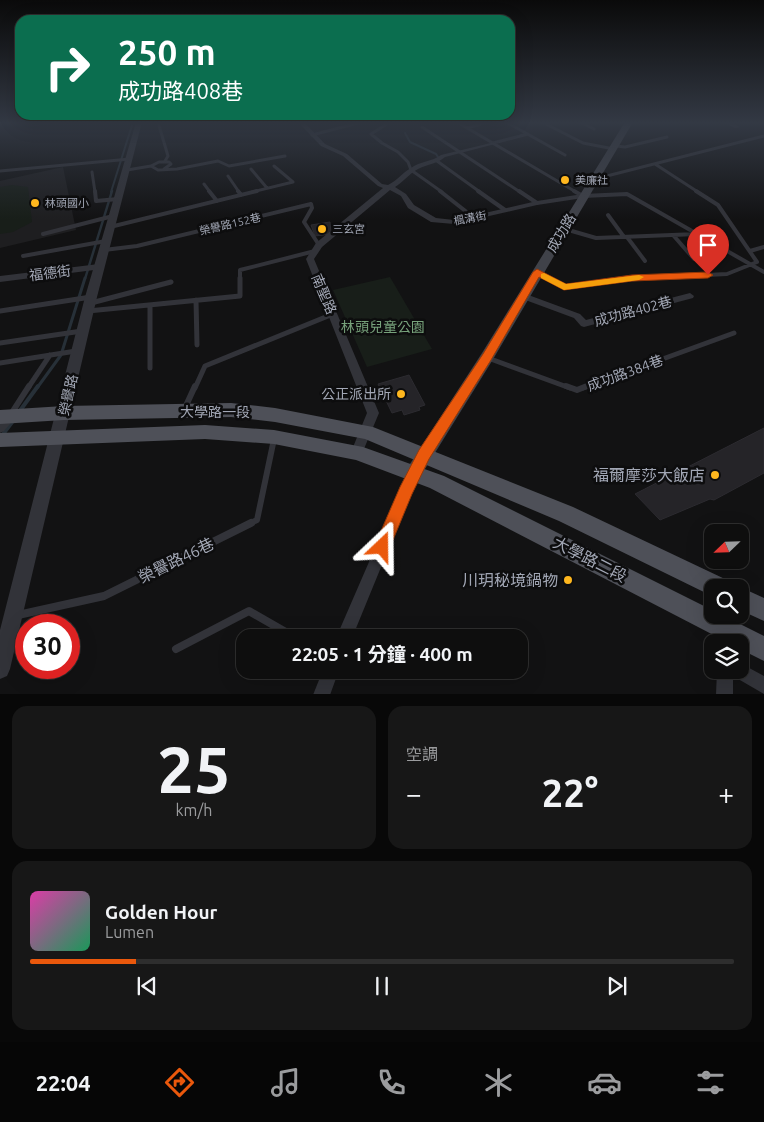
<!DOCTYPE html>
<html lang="zh-TW">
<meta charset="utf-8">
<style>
:root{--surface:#0e0e0e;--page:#171717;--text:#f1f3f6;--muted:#9b9c9e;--line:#2e2e2e;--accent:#ea580c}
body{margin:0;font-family:Ubuntu,"Noto Sans TC",sans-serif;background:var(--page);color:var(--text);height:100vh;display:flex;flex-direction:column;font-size:19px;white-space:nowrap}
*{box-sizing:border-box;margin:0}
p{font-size:16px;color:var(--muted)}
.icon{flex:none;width:28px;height:28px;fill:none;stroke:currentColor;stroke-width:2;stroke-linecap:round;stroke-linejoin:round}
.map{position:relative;height:694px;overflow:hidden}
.details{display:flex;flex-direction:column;gap:12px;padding:12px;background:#080808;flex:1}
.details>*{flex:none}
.banner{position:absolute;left:15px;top:15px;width:500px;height:105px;border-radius:15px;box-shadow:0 5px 20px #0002,0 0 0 1px var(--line);background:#0b6e4f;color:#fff;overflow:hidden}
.needle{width:32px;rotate:247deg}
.buttons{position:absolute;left:704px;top:524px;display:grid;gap:10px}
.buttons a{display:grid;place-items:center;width:45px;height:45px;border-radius:10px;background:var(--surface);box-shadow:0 5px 20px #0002,0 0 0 1px var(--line);font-size:25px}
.speed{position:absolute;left:15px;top:614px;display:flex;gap:10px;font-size:25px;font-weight:700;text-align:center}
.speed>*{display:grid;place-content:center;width:65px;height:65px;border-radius:50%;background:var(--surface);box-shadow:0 5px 20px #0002,0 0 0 1px var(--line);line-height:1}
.speed .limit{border:8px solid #d22;background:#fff;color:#111}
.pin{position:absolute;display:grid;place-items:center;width:42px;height:42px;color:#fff;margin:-51px -21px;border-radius:50% 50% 50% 0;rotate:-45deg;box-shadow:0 0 5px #0007}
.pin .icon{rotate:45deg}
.me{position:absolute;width:55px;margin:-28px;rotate:23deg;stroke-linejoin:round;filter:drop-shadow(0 0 4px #0008)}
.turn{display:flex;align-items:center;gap:18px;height:105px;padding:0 20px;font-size:22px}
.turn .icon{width:65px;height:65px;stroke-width:2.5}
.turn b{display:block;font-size:35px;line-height:42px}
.big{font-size:38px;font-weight:700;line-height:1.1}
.details .widget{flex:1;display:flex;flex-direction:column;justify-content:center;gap:8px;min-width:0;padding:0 18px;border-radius:15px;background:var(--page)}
.details .dial{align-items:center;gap:0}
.dial b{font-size:65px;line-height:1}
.song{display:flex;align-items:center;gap:15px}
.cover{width:60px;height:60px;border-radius:8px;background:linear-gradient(135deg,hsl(320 70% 55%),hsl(150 70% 35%))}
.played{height:5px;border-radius:2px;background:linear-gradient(90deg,var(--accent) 15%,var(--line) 15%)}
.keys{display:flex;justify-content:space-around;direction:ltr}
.heat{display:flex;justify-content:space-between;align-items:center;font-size:28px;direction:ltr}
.details .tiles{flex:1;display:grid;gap:12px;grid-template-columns:1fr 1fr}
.widget:last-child{grid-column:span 2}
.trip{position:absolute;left:236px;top:629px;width:292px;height:50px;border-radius:15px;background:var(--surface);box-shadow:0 5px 20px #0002,0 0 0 1px var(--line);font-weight:700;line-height:50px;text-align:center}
.tab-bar{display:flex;height:80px;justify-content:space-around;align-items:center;background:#060606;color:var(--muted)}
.tab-bar .icon{width:35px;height:35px}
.tab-bar .active{color:var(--accent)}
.tab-bar b{font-size:22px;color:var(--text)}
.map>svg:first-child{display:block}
.built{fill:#1e1e20}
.green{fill:#181e19}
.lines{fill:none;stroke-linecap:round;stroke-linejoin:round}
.stream-far3{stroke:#273038;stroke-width:2}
.stream-far2{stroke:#273038;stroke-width:2.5}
.stream-far1{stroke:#273038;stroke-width:3}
.stream{stroke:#273038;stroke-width:4}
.building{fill:#252428;stroke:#2c2b30}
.service-far4{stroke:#323339;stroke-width:3}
.service-far3{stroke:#323339;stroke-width:4}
.service-far2{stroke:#323339;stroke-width:5}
.service-far1{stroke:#323339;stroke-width:6}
.service{stroke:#323339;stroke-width:8}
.minor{fill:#323339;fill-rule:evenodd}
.tertiary{fill:#323339;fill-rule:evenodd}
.secondary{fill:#404249;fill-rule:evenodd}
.primary{fill:#4e5058;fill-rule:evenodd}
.route{fill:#ea580c;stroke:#983908}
.slow{fill:#f59e0b}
.poi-dot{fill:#ffb71e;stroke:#0d0d0e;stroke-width:2}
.labels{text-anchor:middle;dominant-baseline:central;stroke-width:5;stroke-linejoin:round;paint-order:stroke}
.far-poi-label{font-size:11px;fill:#a2a7b5;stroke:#0d0d0e;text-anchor:start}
.far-street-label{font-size:11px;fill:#a2a7b5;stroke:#0d0d0e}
.street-label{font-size:14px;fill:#a2a7b5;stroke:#0d0d0e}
.park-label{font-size:14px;fill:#77a27b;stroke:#0d0d0e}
.poi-label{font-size:14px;fill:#a2a7b5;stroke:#0d0d0e;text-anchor:end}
.near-poi-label{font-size:16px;fill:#a2a7b5;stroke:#0d0d0e;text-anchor:end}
.near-street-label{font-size:16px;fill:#a2a7b5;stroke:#0d0d0e}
</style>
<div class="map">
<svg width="764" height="695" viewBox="0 0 764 695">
<rect width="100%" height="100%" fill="#121213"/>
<path class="built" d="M63,167L76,230L0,248V181Z"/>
<path class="green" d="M12,185L28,187L32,222L13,232L0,234V187Z
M390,277L432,349L367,367L333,290Z"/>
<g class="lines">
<path class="stream-far3" d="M405,133L410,142L436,154L438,157
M111,192L133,122"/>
<path class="stream-far2" d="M85,279L112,191"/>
<path class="stream-far1" d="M37,388L61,355L85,278"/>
<path class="stream" d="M19,412L38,386
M0,438L13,421"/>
</g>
<path class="building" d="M330,222L331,234L315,236L311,225Z
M409,375L425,405L419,407L420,410L404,415L402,410L392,413L378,384Z
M764,428V473L714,500L710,499L660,520L635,494Z"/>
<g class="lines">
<path class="service-far4" d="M158,122L168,156L165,161
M390,122L371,134L382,143L398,152L408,162L411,170L442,192
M457,122L576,192
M506,122L565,155
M542,122L583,143L614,149
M580,122L594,129
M422,127L520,192
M467,128L488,122
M312,135L362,122
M493,143L528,134
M616,146L625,147L667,137
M437,161L480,192
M655,164L698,192
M164,169L171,164L169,162H159L151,166L158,170L177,169L218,161L229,166L285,156
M251,169L267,188
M127,170L151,166
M0,171L130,159
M92,172L95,192
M228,176L239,192
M595,179L764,136
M204,184L210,192
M252,192L293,182L274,166"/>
<path class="service-far3" d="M95,191L96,201L118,199
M209,191L217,201
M238,191L241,195
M440,191L473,217
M478,191L505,210
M519,191L537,203
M574,191L583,196L627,194L764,272
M608,215L624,237
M110,227L257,191
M565,229L596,238L697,234
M43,234L113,216
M673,235L694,259
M627,237L645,261
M104,250L137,246L311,204L312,208L304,222L319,245
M750,251L764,247
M23,256L106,241
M537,272L549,279
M240,279V270L315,251
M625,279L727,274L757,262L718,205L696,191"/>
<path class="service-far2" d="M547,278L564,287L641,278
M196,300L197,345
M91,303L171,282
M150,305V368
M0,311L91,297
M88,311L240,296V278
M0,343L82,331
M488,358L570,388
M0,363L76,351
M28,388L50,355
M195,388L205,366L333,314
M583,388L734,333"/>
<path class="service-far1" d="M566,386L577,390L587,386
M184,410L195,386
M11,414L29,386
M249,524L257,520L274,439"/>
<path class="service" d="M18,615L104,596L251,523
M176,649L249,611L296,638"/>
<path class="minor" d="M298,122H304L325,144L347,154L382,184L388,185C398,180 402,173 411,168C420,161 432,162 441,155L495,142V144L445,157C437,164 428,164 418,169C410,173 403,182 395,187L406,194L414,205L436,218L454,220L537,201L583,194L586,196L583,198L537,205L454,224L431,222L408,208L401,196L390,190L322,247L314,259L379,413L361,456L357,457L353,456L351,452L367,413L306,259L316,243L383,188L378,186L343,156L321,146Z
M722,122H730L740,127L735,128Z
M99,264L103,267L102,269L0,282V276Z
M523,293L580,314L586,320L690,293L694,296L693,298L584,327L581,326L574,318L520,298L519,296Z
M10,412L14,414L16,417L4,431L0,433V420L6,414Z
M414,466L418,468L420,472L352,638H336L408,472L410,468Z
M740,663L764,676V694L733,676V695H716L717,670H740Z
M323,670H339L330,695H313Z"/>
<path class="tertiary" d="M136,122H142L97,297L10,669L7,676L0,679V630L85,297Z"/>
<path class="secondary" d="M625,122H633L492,361L420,477L414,480L408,477L405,472L408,467L482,353Z"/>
<path class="primary" d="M231,403L275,408L373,427L573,507L727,580L730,588H712V596L559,521L365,439L275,422L231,417L64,420L0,424V410L64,406Z
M205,425L274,430L363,447L444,476L712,610V615H722L764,636V661L740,649V642H727L430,488L356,460L274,444L205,439L0,447V433Z
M740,587L764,598V621L740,610V588H738Z"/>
</g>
<linearGradient id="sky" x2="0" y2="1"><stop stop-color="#0a0a0a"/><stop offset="0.56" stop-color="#333944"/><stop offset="1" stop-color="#333944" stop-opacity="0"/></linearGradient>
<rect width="764" height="219" fill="url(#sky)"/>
<path class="route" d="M537,269L566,284L632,275L708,272L713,275L708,278L632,281L564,290L539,277L491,360L429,459L412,494L388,552L382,555L377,552L374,547L400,487L419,450L483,354L533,272Z"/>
<path class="slow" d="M544,273L566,284L639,275L644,277L639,280L564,290L541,278V274Z"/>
<g class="poi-dot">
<circle cx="565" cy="180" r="5"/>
<circle cx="35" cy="203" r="5"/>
<circle cx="322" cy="229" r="5"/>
<circle cx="401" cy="394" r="5"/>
<circle cx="715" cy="475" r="5"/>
<circle cx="568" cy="580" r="5"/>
</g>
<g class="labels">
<g class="far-poi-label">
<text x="575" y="180">美廉社</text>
<text x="45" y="203">林頭國小</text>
<text x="332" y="229">三玄宮</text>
</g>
<g class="far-street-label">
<text transform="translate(470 218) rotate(-11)">楓溝街</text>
<text transform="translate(230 224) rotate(-13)">榮譽路152巷</text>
</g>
<g class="street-label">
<text transform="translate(561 233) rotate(-59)">成功路</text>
<text transform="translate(50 273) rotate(-7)">福德街</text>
<text transform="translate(324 294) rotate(67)">南聖路</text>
<text transform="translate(633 311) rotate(-15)">成功路402巷</text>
<text transform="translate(625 373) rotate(-20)">成功路384巷</text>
<text transform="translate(68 395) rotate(-77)">榮譽路</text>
<text x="215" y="412">大學路一段</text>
</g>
<g class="park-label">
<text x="383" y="327">林頭兒童公園</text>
</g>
<g class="poi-label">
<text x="391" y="394">公正派出所</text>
</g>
<g class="near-poi-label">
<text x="705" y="475">福爾摩莎大飯店</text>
<text x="558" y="580">川玥秘境鍋物</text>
</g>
<g class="near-street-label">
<text transform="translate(590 559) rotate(27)">大學路二段</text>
<text transform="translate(176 560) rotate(-26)">榮譽路46巷</text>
</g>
</g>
</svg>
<div class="buttons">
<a><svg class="needle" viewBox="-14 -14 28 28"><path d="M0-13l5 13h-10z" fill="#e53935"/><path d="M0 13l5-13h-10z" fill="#9b9c9e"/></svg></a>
<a><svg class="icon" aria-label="search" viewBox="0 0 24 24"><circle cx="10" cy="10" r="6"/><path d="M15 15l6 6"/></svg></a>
<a><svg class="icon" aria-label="layers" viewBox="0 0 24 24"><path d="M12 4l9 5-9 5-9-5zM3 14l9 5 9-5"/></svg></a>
</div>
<div class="speed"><div class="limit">30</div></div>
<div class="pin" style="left:708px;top:275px;background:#d93025"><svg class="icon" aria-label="arrive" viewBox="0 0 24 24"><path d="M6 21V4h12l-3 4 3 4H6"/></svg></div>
<svg class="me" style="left:382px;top:547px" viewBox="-20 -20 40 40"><path d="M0-17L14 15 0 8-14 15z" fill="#ea580c" stroke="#fff" stroke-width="4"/></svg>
<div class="trip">22:05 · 1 分鐘 · 400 m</div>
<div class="banner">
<div class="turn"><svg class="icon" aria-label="right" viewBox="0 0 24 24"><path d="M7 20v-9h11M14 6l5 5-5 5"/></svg><div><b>250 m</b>成功路408巷</div></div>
</div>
</div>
<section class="details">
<div class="tiles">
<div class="widget dial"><b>25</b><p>km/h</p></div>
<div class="widget"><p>空調</p>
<div class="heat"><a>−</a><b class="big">22°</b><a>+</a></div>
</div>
<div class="widget">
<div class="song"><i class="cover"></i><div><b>Golden Hour</b><p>Lumen</p></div></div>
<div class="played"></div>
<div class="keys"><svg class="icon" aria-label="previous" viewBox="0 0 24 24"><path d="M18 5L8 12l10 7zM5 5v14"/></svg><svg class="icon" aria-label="pause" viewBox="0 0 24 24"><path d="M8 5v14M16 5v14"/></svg><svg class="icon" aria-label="next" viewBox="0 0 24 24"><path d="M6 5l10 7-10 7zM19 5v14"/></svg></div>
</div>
</div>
</section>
<nav class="tab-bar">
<b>22:04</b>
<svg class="icon active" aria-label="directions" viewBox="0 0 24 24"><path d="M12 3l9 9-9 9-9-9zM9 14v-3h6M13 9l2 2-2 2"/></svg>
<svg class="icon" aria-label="music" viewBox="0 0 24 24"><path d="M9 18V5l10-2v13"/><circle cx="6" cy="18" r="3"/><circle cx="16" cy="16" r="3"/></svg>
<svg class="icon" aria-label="phone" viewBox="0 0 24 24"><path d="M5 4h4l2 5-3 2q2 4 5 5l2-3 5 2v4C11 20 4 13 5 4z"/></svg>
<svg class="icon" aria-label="climate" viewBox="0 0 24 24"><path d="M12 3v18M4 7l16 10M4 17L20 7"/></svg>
<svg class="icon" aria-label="car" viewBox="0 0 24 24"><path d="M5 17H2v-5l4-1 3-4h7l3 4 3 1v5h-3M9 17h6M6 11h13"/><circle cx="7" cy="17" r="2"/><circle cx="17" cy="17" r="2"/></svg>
<svg class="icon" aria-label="filters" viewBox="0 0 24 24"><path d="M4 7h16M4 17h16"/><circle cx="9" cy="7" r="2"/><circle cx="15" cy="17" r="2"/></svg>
</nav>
